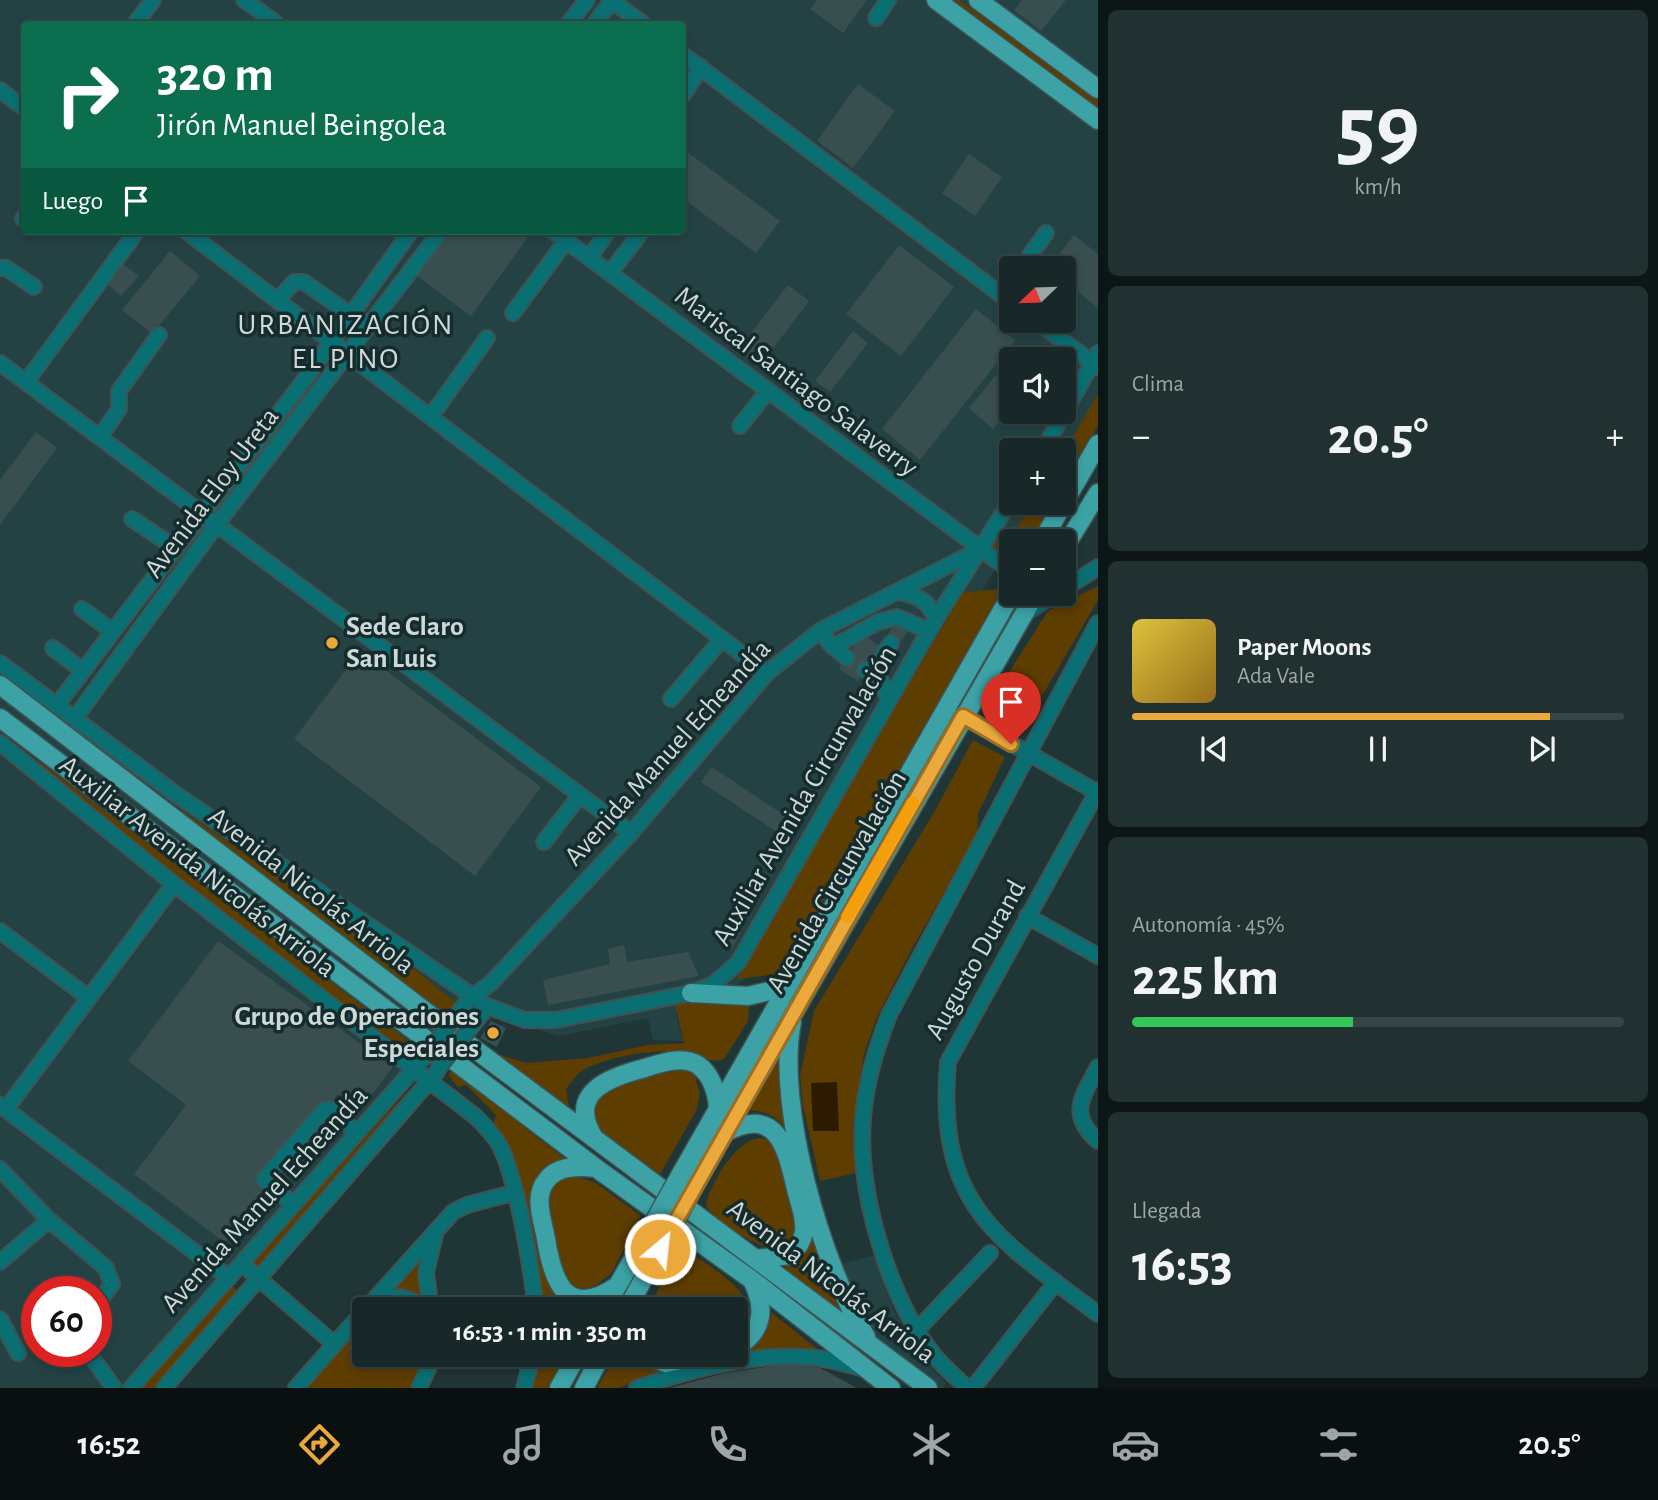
<!DOCTYPE html>
<html lang="es">
<meta charset="utf-8">
<style>
:root{--surface:#182828;--page:#213030;--text:#f1f3f6;--muted:#9fa6a8;--line:#364445;--accent:#eca93b}
body{margin:0;font-family:"Alegreya Sans",sans-serif;background:var(--page);color:var(--text);height:100vh;display:flex;flex-direction:column;font-size:26px;white-space:nowrap}
*{box-sizing:border-box;margin:0}
p{font-size:23px;color:var(--muted)}
.icon{flex:none;width:38px;height:38px;fill:none;stroke:currentColor;stroke-width:2;stroke-linecap:round;stroke-linejoin:round}
.map{position:relative;flex:1;overflow:hidden}
.side{display:flex;flex-direction:column;gap:10px;padding:10px;background:#0d1616;width:560px}
.side>*{flex:none}
.hud{position:absolute;left:21px;top:21px;width:665px;height:214px;border-radius:7px;box-shadow:0 4px 10px #0003,0 0 0 2px var(--line);background:#0b6e4f;color:#fff;overflow:hidden}
.needle{width:46px;rotate:247deg}
.controls{position:absolute;left:999px;top:256px;display:grid;gap:14px}
.controls a{display:grid;place-items:center;width:77px;height:77px;border-radius:7px;background:var(--surface);box-shadow:0 4px 10px #0003,0 0 0 2px var(--line);font-size:35px}
.speed{position:absolute;left:21px;top:1276px;display:flex;gap:14px;font-size:35px;font-weight:700;text-align:center}
.speed>*{display:grid;place-content:center;width:91px;height:91px;border-radius:50%;background:var(--surface);box-shadow:0 4px 10px #0003,0 0 0 2px var(--line);line-height:1}
.speed .limit{border:10px solid #d22;background:#fff;color:#111}
.pin{position:absolute;display:grid;place-items:center;width:60px;height:60px;color:#fff;margin:-72px -30px;border-radius:50% 50% 50% 0;rotate:-45deg;box-shadow:0 0 7px #0007}
.pin .icon{rotate:45deg}
.me{position:absolute;width:77px;margin:-38px;rotate:28deg;stroke-linejoin:round;filter:drop-shadow(0 0 5px #0008)}
.turn{display:flex;align-items:center;gap:24px;height:147px;padding:0 21px;font-size:32px}
.turn .icon{width:91px;height:91px;stroke-width:2.5}
.turn b{display:block;font-size:49px;line-height:60px}
.then{display:flex;align-items:center;height:66px;padding:0 21px;background:#0003;gap:14px;font-size:26px}
.big{font-size:52px;font-weight:600;line-height:1.1}
.side .card{flex:1;display:flex;flex-direction:column;justify-content:center;gap:10px;min-width:0;padding:0 24px;border-radius:10px;background:var(--page)}
.side .dial{align-items:center;gap:0}
.dial b{font-size:91px;line-height:1}
.song{display:flex;align-items:center;gap:21px}
.cover{width:84px;height:84px;border-radius:10px;background:linear-gradient(135deg,hsl(50 70% 55%),hsl(40 70% 35%))}
.played{height:7px;border-radius:4px;background:linear-gradient(90deg,var(--accent) 85%,var(--line) 85%)}
.keys{display:flex;justify-content:space-around;direction:ltr}
.heat{display:flex;justify-content:space-between;align-items:center;font-size:38px;direction:ltr}
.charge{height:10px;border-radius:5px;background:linear-gradient(90deg,#34c759 45%,var(--line) 0)}
.trip{position:absolute;left:352px;top:1297px;width:396px;height:70px;border-radius:7px;background:var(--surface);box-shadow:0 4px 10px #0003,0 0 0 2px var(--line);font-weight:600;line-height:70px;text-align:center}
.tab-bar{display:flex;height:112px;justify-content:space-around;align-items:center;background:#0a1010;color:var(--muted)}
.tab-bar .icon{width:49px;height:49px}
.tab-bar .current{color:var(--accent)}
.tab-bar b{font-size:32px;color:var(--text)}
main{display:flex;flex:1;min-height:0}
.map>svg:first-child{display:block}
.built{fill:#244244;fill-rule:evenodd}
.green{fill:#5d3d00}
.water{fill:#2c1b01}
.building{fill:#384e4f}
.lines{fill:none;stroke-linecap:round;stroke-linejoin:round}
.minor-tunnel{stroke:#3a4e4e;stroke-width:14;stroke-dasharray:14 7;stroke-linecap:butt}
.minor-casing{stroke:#3f5353;stroke-width:18}
.major-casing{stroke:#3f5353;stroke-width:21}
.minor{stroke:#0a6f73;stroke-width:14}
.major{stroke:#3ca2a6;stroke-width:18}
.minor-bridge-casing{stroke:#3f5353;stroke-width:18;stroke-linecap:butt}
.major-bridge-casing{stroke:#3f5353;stroke-width:21;stroke-linecap:butt}
.minor-bridge{stroke:#0a6f73;stroke-width:14}
.major-bridge{stroke:#3ca2a6;stroke-width:18}
.route-casing{stroke:#996e26;stroke-width:18}
.route{stroke:#eca93b;stroke-width:12}
.slow{stroke:#f59e0b;stroke-width:12}
.poi-dot{fill:#eca93b;stroke:#162b2c;stroke-width:2.5}
.labels{text-anchor:middle;dominant-baseline:central;stroke-width:7;stroke-linejoin:round;paint-order:stroke}
.street-label{font-size:28px;fill:#cdd9d9;stroke:#162b2c}
.poi-label{font-size:28px;font-weight:bold;fill:#cdd9d9;stroke:#162b2c;text-anchor:start}
.neighbourhood-label{font-size:30px;letter-spacing:2px;fill:#cdd9d9;stroke:#162b2c}
</style>
<main>
<div class="map">
<svg width="1098" height="1388" viewBox="0 0 1098 1388">
<rect width="100%" height="100%" fill="#203536"/>
<path class="built" d="M0,0H1098V400L1064,456V450H1012V502H1036L896,732L775,956L707,1007L676,1013L683,1041L653,1040L648,1018L559,1036L495,1017L394,1085L119,1388H0ZM24,24H682V231H24ZM1012,268H1064V320H1012ZM1012,359H1064V411H1012ZM37,1292H96V1351H37Z
M875,1255L890,1302L906,1334L923,1359L946,1383L943,1388H936L874,1341L835,1266Z"/>
<path class="green" d="M941,0H959L1098,102V114Z
M1098,394V426L1064,484V452Z
M1033,502H1054L1031,541H1012L1011,562L991,548L997,540L1008,541Z
M1098,586V600L1021,732L989,714L997,691L1048,611Z
M1005,589L780,974L737,979L963,592Z
M973,740L1005,757L978,814L977,835L914,945L877,1017L864,1054L853,1124L856,1173L820,1181L803,1106L800,1075L814,1011L936,809Z
M40,762L419,1049L409,1053L221,913L38,765Z
M181,810L414,969L459,1005L449,1020L177,813Z
M695,1001L749,1005L748,1021L724,1059C709,1064 703,1055 688,1053C658,1048 612,1055 585,1069C578,1072 572,1082 566,1089L569,1109L490,1052L526,1063L588,1058L647,1045L684,1043L675,1004Z
M785,1038L791,1139C780,1117 767,1109 742,1111Z
M684,1065L699,1075L696,1080L700,1094L696,1111L659,1176C634,1157 571,1126 602,1089Z
M452,1071L565,1159L543,1168C525,1198 543,1271 558,1302L554,1309H541L493,1125L496,1115L466,1085L458,1087L448,1075Z
M409,1090L412,1091L262,1268L255,1265L253,1257Z
M769,1135L773,1138C783,1168 807,1215 789,1244L774,1250C758,1247 712,1220 706,1205C710,1184 740,1132 765,1139Z
M576,1176L596,1183L641,1216L611,1274L592,1288H573L563,1277L546,1209L551,1186L563,1177Z
M809,1213L817,1248L841,1307L838,1310L783,1268L806,1254Z
M683,1248C711,1268 753,1287 751,1325L735,1339V1309H650L660,1285Z
M421,1257L423,1262L427,1304L391,1292Z
M230,1286L236,1288L238,1296L158,1388H139Z
M772,1313L821,1352L716,1359C745,1351 763,1343 772,1313Z
M364,1322V1354L427,1355L410,1388H304Z
M539,1355H559L558,1382L554,1388H529Z
M616,1355H629L640,1364L668,1370L618,1388H597Z"/>
<path class="water" d="M837,1082L839,1131H813L811,1083Z"/>
<path class="building" d="M817,0H867L843,33L810,9Z
M1022,0H1066L1041,31L1014,10Z
M858,84L895,111L853,168L817,141Z
M682,148L780,221L756,253L682,198Z
M969,154L1002,177L975,216L942,193Z
M450,231L531,233L471,316L417,276Z
M1074,235L1098,254V308L1064,281V268H1048Z
M899,245L954,287L901,356L846,314Z
M170,251L200,276L152,334L122,310Z
M119,261L139,276L121,296L103,280Z
M788,285L809,301L759,367L738,350Z
M976,309L1015,340L920,460L882,429Z
M853,331L868,343L830,392L815,381Z
M1018,348L1031,359H1012V407L993,429L969,408Z
M36,432L57,448L0,525V480Z
M897,622L908,630L898,647L886,640Z
M862,634L881,647L858,681L839,669Z
M360,651L541,787L475,876L294,739Z
M712,767L799,825L789,840L701,782Z
M722,922L741,933L732,948L717,939V930Z
M218,941L393,1067L360,1110L338,1094L225,1243L134,1174L186,1105L128,1061Z
M624,945L627,962L688,952L699,976L548,1005L543,980L610,964L608,949Z
M491,1021L506,1028L497,1047L480,1038Z
M792,1363L820,1368L857,1388H670L725,1373Z"/>
<g class="lines">
<path class="minor-tunnel" d="M891,643L902,625"/>
<defs>
<path id="minor" d="M244,0L277,24
M611,0L643,24
M876,18L888,0
M135,24L153,0
M568,24L587,0
M595,24L612,0
M682,54L1012,303
M0,90L24,108
M682,96L701,67
M23,219L24,217
M186,231L767,673
M553,231L1012,572
M589,258L608,231
M0,268H6L34,287
M1021,268L1046,233
M610,273L642,231
M1001,295L1012,281
M278,300L294,282H304L368,327
M513,313L566,241
M1035,320L1098,367
M0,363L631,833
M26,382L137,231
M431,416L487,338
M740,426L767,392
M100,437L119,409V391L159,335
M1043,450L1098,353
M132,519L174,547
M1064,589L1098,567
M899,592C918,596 928,600 936,619
M82,609L112,631
M1025,613L1057,593
M821,630L830,644L847,658
M833,647L878,622L897,617L929,631
M53,648L83,671
M0,663L177,795L487,1006L525,1020H556L691,993L712,985L738,963L936,619L1012,499
M865,670L881,681L889,700
M870,673L891,643
M671,699L722,639
M57,705L305,379L411,231
M946,706L1098,793
M75,718L217,524L441,231
M0,743L174,884L476,1117C485,1126 494,1135 500,1146C518,1183 531,1267 536,1309
M1098,790L948,1062C936,1205 995,1237 1098,1314
M544,842L580,795
M1027,916L1098,956
M0,931L89,998
M468,1000L491,983L631,833L767,673L821,630L979,550
M1098,1067C1082,1097 1068,1115 1098,1141
M0,1105L229,1278
M6,1109L174,884
M0,1169L49,1220L106,1268L112,1284L96,1306
M293,1204L264,1179L324,1110L330,1109L357,1133
M0,1262L49,1220
M242,1264L333,1343
M372,1305C391,1294 408,1294 425,1309
M366,1309L453,1212L467,1205L513,1193
M431,1309L426,1273L435,1235
M0,1319L18,1353
M917,1330L990,1253
M87,1351L114,1388
M131,1388L420,1062
M164,1388L437,1072
M296,1388L364,1311
M419,1388L435,1354
M524,1388L533,1354
M637,1388C691,1369 760,1351 817,1358C833,1360 849,1365 865,1369
M967,1388C956,1377 942,1366 933,1354C888,1296 857,1190 863,1118C866,1081 876,1049 889,1015L1098,623
M973,1388L1056,1282"/>
<path id="major" d="M936,0L1098,120
M978,0L1098,89
M1042,541L1098,444
M1064,548L1098,493
M0,685L468,1044L928,1388
M0,718L596,1168L752,1280L891,1388
M691,993L748,996L786,987
M792,1022C775,1106 822,1264 866,1337
M724,1133C777,1105 786,1146 796,1189C799,1202 806,1218 804,1232C802,1242 797,1249 790,1255L756,1259
M594,1138C566,1092 610,1077 645,1068C661,1063 682,1055 698,1065C711,1074 717,1092 718,1108
M596,1168C579,1166 557,1165 546,1181C533,1197 543,1221 546,1239C553,1283 567,1320 617,1286
M682,1172L1012,593
M698,1179L1036,593
M604,1309L644,1240
M627,1309L660,1249
M735,1348C764,1332 766,1308 752,1280
M642,1354L666,1363L709,1354
M559,1388L578,1354
M584,1388L602,1354"/>
</defs>
<use href="#minor" class="minor-casing"/>
<use href="#major" class="major-casing"/>
<use href="#minor" class="minor"/>
<use href="#major" class="major"/>
<defs>
<path id="minor-bridge" d="M422,1060L466,1003
M437,1070L483,1012"/>
<path id="major-bridge" d="M644,1240L682,1172
M660,1249L698,1179"/>
</defs>
<use href="#minor-bridge" class="minor-bridge-casing"/>
<use href="#major-bridge" class="major-bridge-casing"/>
<use href="#minor-bridge" class="minor-bridge"/>
<use href="#major-bridge" class="major-bridge"/>
</g>
<g class="lines">
<defs>
<path id="route" d="M660,1249L963,716L1011,744"/>
</defs>
<use href="#route" class="route-casing"/>
<use href="#route" class="route"/>
<path class="slow" d="M847,917L913,802"/>
</g>
<g class="poi-dot">
<circle cx="332" cy="643" r="7"/>
<circle cx="493" cy="1033" r="7"/>
</g>
<g class="labels">
<g class="street-label">
<text transform="translate(796 382) rotate(37)">Mariscal Santiago Salaverry</text>
<text transform="translate(212 493) rotate(-53)">Avenida Eloy Ureta</text>
<text transform="translate(668 753) rotate(-48)">Avenida Manuel Echeandía</text>
<text transform="translate(805 796) rotate(-60)">Auxiliar Avenida Circunvalación</text>
<text transform="translate(197 867) rotate(38)">Auxiliar Avenida Nicolás Arriola</text>
<text transform="translate(837 882) rotate(-60)">Avenida Circunvalación</text>
<text transform="translate(311 891) rotate(38)">Avenida Nicolás Arriola</text>
<text transform="translate(976 960) rotate(-61)">Augusto Durand</text>
<text transform="translate(265 1200) rotate(-48)">Avenida Manuel Echeandía</text>
<text transform="translate(831 1282) rotate(37)">Avenida Nicolás Arriola</text>
</g>
<g class="poi-label">
<text x="346" y="627">Sede Claro<tspan x="346" dy="32">San Luis</tspan></text>
<text x="479" y="1017" text-anchor="end">Grupo de Operaciones<tspan x="479" dy="32">Especiales</tspan></text>
</g>
<g class="neighbourhood-label">
<text x="346" y="325">URBANIZACIÓN<tspan x="346" dy="34">EL PINO</tspan></text>
</g>
</g>
</svg>
<div class="controls">
<a><svg class="needle" viewBox="-14 -14 28 28"><path d="M0-13l5 13h-10z" fill="#e53935"/><path d="M0 13l5-13h-10z" fill="#9fa6a8"/></svg></a>
<a><svg class="icon" aria-label="sound" viewBox="0 0 24 24"><path d="M4 9h4l5-4v14l-5-4H4zM17 9q2 3 0 6"/></svg></a>
<a>+</a>
<a>−</a>
</div>
<div class="speed"><div class="limit">60</div></div>
<div class="pin" style="left:1011px;top:744px;background:#d93025"><svg class="icon" aria-label="arrive" viewBox="0 0 24 24"><path d="M6 21V4h12l-3 4 3 4H6"/></svg></div>
<svg class="me" style="left:660px;top:1249px" viewBox="-20 -20 40 40"><circle r="17" fill="#eca93b" stroke="#fff" stroke-width="3"/><path d="M0-11L8 9 0 5-8 9z" fill="#fff"/></svg>
<div class="trip">16:53 · 1 min · 350 m</div>
<div class="hud">
<div class="turn"><svg class="icon" aria-label="right" viewBox="0 0 24 24"><path d="M7 20v-9h11M14 6l5 5-5 5"/></svg><div><b>320 m</b>Jirón Manuel Beingolea</div></div>
<div class="then">Luego<svg class="icon" aria-label="arrive" viewBox="0 0 24 24"><path d="M6 21V4h12l-3 4 3 4H6"/></svg></div>
</div>
</div>
<section class="side">
<div class="card dial"><b>59</b><p>km/h</p></div>
<div class="card"><p>Clima</p>
<div class="heat"><a>−</a><b class="big">20.5°</b><a>+</a></div>
</div>
<div class="card">
<div class="song"><i class="cover"></i><div><b>Paper Moons</b><p>Ada Vale</p></div></div>
<div class="played"></div>
<div class="keys"><svg class="icon" aria-label="previous" viewBox="0 0 24 24"><path d="M18 5L8 12l10 7zM5 5v14"/></svg><svg class="icon" aria-label="pause" viewBox="0 0 24 24"><path d="M8 5v14M16 5v14"/></svg><svg class="icon" aria-label="next" viewBox="0 0 24 24"><path d="M6 5l10 7-10 7zM19 5v14"/></svg></div>
</div>
<div class="card"><p>Autonomía · 45%</p><b class="big">225 km</b><div class="charge"></div></div>
<div class="card"><p>Llegada</p><b class="big">16:53</b></div>
</section>
</main>
<nav class="tab-bar">
<b>16:52</b>
<svg class="icon current" aria-label="directions" viewBox="0 0 24 24"><path d="M12 3l9 9-9 9-9-9zM9 14v-3h6M13 9l2 2-2 2"/></svg>
<svg class="icon" aria-label="music" viewBox="0 0 24 24"><path d="M9 18V5l10-2v13"/><circle cx="6" cy="18" r="3"/><circle cx="16" cy="16" r="3"/></svg>
<svg class="icon" aria-label="phone" viewBox="0 0 24 24"><path d="M5 4h4l2 5-3 2q2 4 5 5l2-3 5 2v4C11 20 4 13 5 4z"/></svg>
<svg class="icon" aria-label="climate" viewBox="0 0 24 24"><path d="M12 3v18M4 7l16 10M4 17L20 7"/></svg>
<svg class="icon" aria-label="car" viewBox="0 0 24 24"><path d="M5 17H2v-5l4-1 3-4h7l3 4 3 1v5h-3M9 17h6M6 11h13"/><circle cx="7" cy="17" r="2"/><circle cx="17" cy="17" r="2"/></svg>
<svg class="icon" aria-label="filters" viewBox="0 0 24 24"><path d="M4 7h16M4 17h16"/><circle cx="9" cy="7" r="2"/><circle cx="15" cy="17" r="2"/></svg>
<b>20.5°</b>
</nav>
